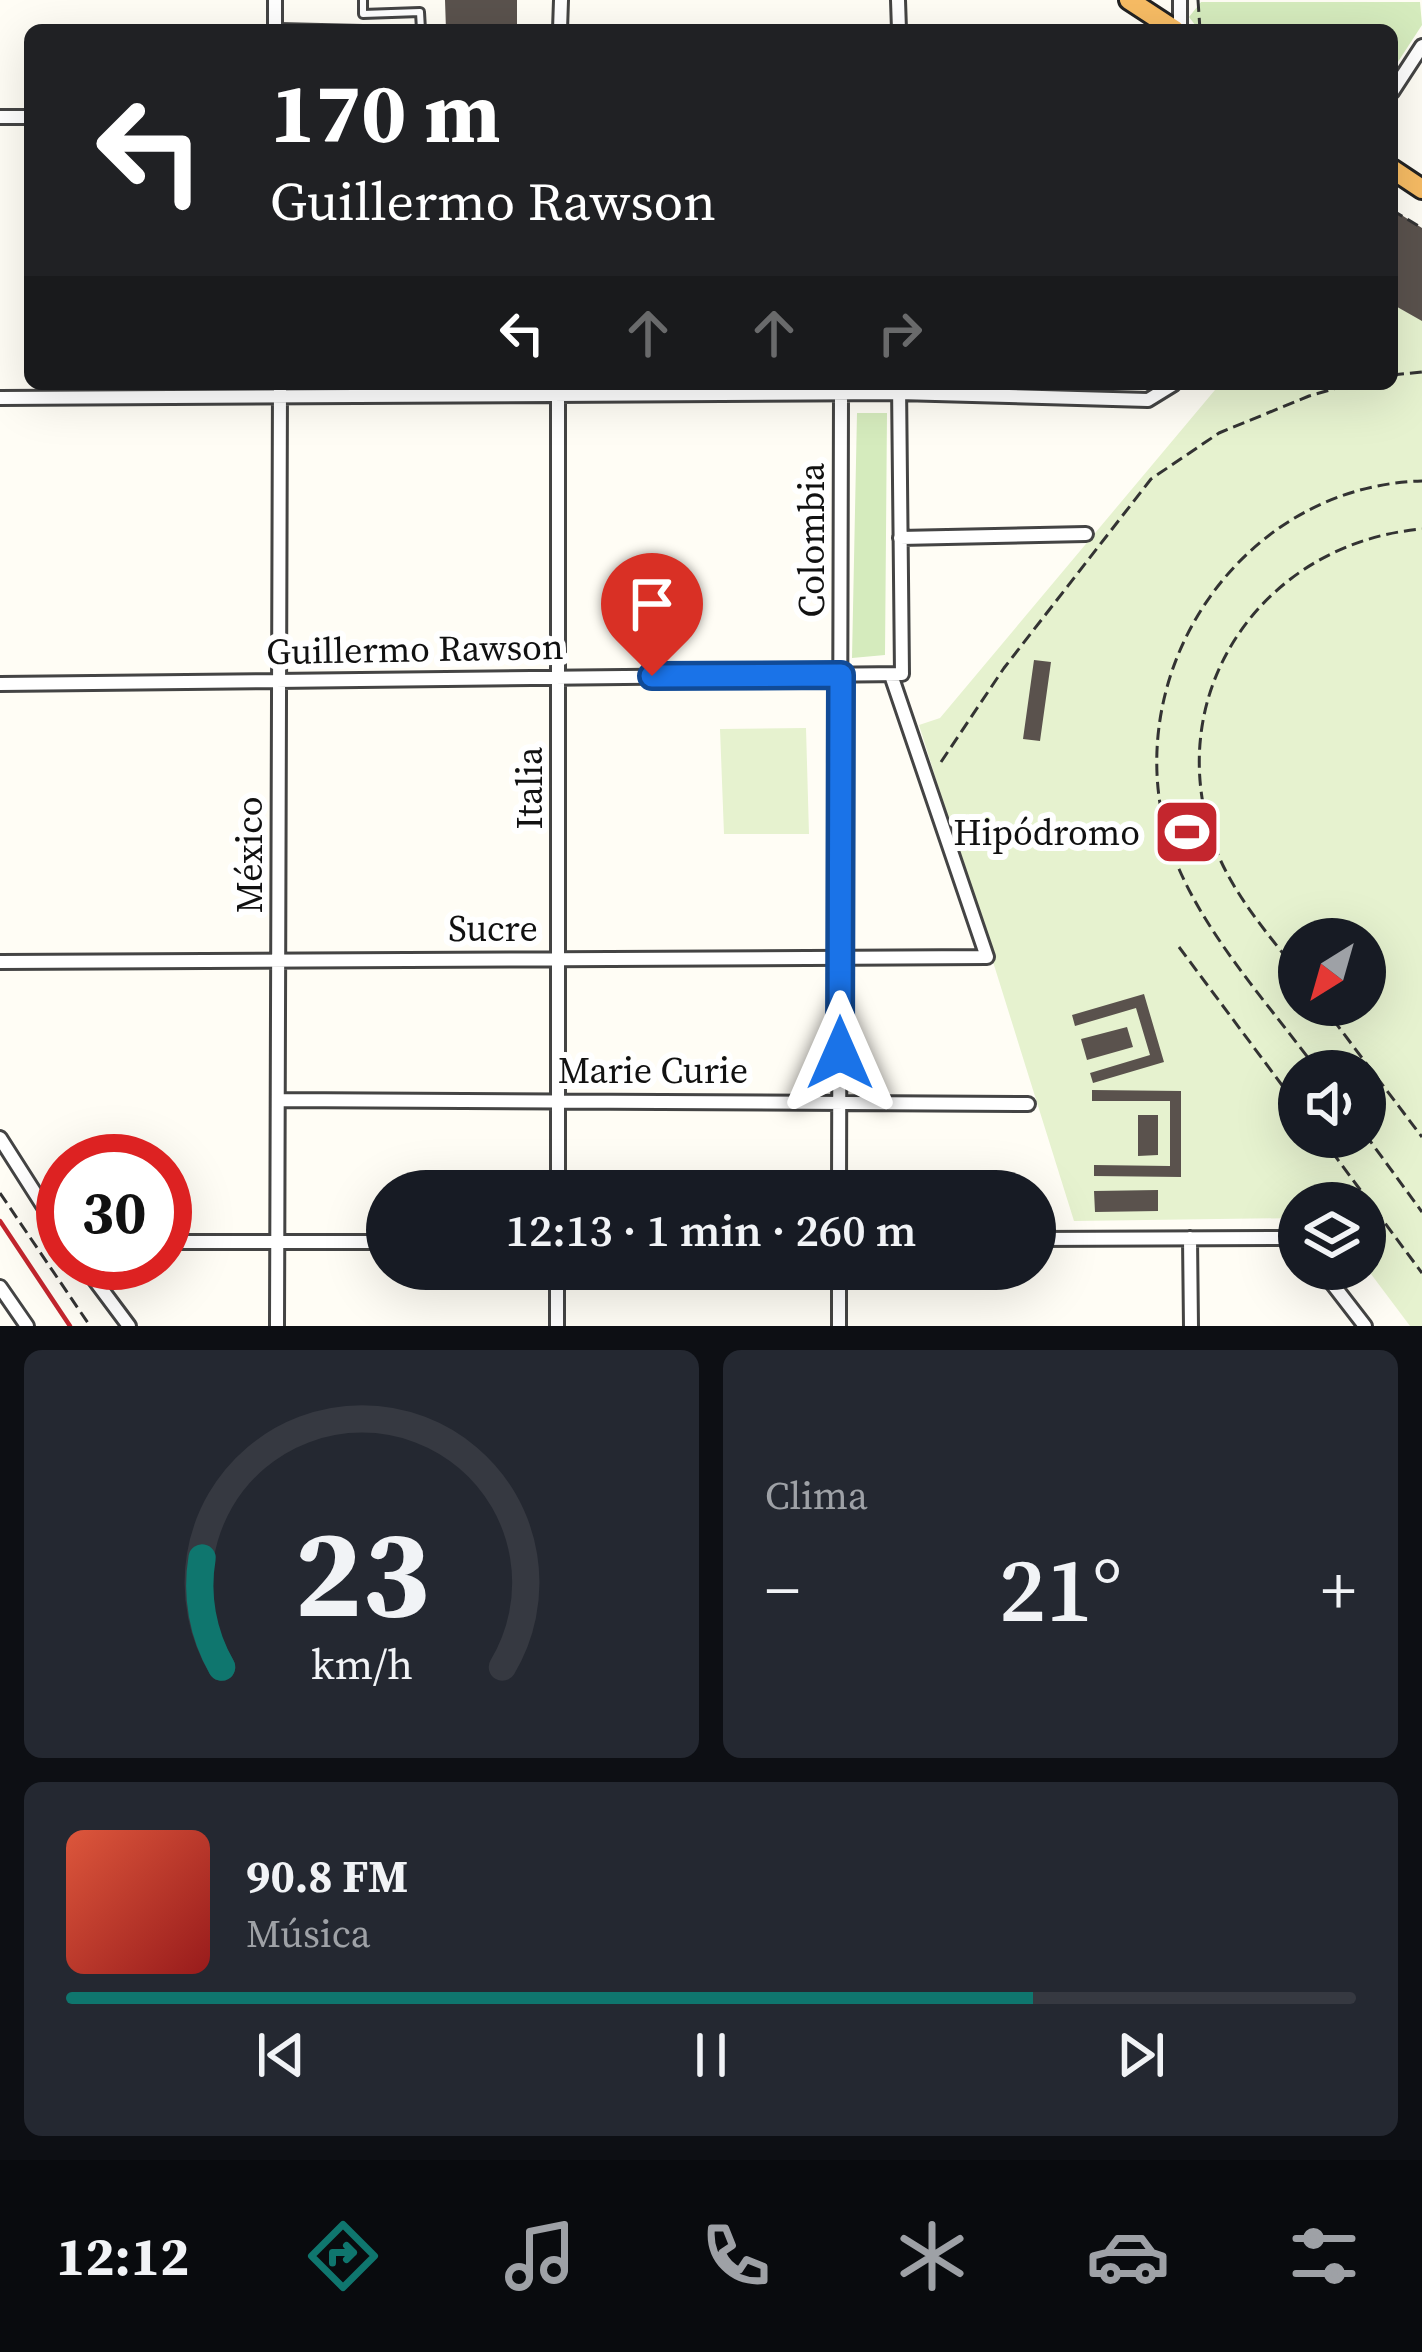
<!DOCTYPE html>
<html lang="es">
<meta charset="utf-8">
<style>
:root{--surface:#171b24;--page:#242831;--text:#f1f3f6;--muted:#9ea1a6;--line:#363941;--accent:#0f766e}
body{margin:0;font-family:"Source Serif 4",serif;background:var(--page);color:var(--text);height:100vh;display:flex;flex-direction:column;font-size:45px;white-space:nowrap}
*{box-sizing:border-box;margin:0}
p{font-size:39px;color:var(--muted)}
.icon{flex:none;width:66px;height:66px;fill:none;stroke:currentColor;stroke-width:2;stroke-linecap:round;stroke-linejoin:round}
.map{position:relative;height:1326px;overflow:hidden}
.side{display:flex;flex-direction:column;gap:24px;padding:24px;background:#0d0f14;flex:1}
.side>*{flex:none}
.guide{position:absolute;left:24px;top:24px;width:1374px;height:366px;border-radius:18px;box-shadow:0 12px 48px #0002;background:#202124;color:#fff;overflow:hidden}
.needle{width:78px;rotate:217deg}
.fabs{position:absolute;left:1278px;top:918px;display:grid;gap:24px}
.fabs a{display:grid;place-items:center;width:108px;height:108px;border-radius:50%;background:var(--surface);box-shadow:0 12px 48px #0002;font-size:60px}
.speed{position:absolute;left:36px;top:1134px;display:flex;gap:24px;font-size:60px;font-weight:700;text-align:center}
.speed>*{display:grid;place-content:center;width:156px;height:156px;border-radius:50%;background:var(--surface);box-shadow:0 12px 48px #0002;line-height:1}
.speed .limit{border:18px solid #d22;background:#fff;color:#111}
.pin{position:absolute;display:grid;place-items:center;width:102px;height:102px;color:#fff;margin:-123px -51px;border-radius:50% 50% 50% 0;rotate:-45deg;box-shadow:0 0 12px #0007}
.pin .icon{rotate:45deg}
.me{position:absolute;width:132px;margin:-66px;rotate:0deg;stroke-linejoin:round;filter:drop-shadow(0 0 9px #0008)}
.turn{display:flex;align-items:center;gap:42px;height:252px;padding:0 48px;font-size:54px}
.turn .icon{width:156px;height:156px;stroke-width:2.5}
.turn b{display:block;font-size:84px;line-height:102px}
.lanes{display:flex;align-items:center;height:114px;padding:0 48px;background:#0003;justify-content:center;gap:60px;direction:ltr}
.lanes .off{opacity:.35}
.big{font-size:90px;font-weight:600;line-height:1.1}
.side .card{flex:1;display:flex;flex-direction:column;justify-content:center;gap:18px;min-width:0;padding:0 42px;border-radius:18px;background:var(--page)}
.side .dial{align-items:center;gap:0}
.dial svg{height:312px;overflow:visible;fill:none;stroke:var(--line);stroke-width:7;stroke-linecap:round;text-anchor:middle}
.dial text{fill:var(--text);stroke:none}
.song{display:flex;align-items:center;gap:36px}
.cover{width:144px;height:144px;border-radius:18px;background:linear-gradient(135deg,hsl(10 70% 55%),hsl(0 70% 35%))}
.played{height:12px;border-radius:6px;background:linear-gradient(90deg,var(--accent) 75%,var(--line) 75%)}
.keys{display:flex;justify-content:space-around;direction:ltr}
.heat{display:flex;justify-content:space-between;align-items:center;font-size:66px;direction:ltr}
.side .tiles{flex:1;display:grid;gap:24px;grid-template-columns:1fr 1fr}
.card:last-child{grid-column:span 2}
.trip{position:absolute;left:366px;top:1170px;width:690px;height:120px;border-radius:60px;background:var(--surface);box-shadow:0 12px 48px #0002;font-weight:600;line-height:120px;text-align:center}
.menu{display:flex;height:192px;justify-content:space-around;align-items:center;background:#090b0e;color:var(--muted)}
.menu .icon{width:84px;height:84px}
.menu .on{color:var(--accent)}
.menu b{font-size:54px;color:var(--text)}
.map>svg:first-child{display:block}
.green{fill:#d5ebbd}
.pitch{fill:#e6f2cf;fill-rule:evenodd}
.building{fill:#5a524d}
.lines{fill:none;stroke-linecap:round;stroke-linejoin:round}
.service-casing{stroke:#444;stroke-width:12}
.minor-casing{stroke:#444;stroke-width:18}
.trunk-casing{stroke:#222;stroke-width:24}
.path{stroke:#333;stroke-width:3;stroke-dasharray:12 6;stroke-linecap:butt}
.service{stroke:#fff;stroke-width:6}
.minor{stroke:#fff;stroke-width:12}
.trunk{stroke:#f7bc64;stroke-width:18}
.rail{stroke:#c4262e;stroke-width:4.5}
.route-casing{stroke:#114b97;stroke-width:30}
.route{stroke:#1a73e8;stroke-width:21}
.labels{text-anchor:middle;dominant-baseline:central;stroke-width:12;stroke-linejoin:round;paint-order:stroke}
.street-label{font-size:36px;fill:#111;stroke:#fff}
.poi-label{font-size:36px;fill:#111;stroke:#fff;text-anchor:end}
</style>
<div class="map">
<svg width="1422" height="1326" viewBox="0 0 1422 1326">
<rect width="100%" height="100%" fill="#fffdf5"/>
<path class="green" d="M1201,2H1420L1422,25L1392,71V30H1199L1189,17Z
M857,413H887L885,655L852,658Z"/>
<path class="pitch" d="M1392,304L1422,320V1326H1410L1365,1266V1203H1299V1218L1074,1221L919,725L940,718L1220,384H1392ZM1299,939H1365V1005H1299ZM1299,1071H1365V1137H1299Z
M806,728L809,834H724L720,729Z"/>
<path class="building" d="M445,0H517V26L515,30H446Z
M1392,209L1422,228V321L1392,304Z
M1034,660L1051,662L1040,741L1023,739Z
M1144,994L1164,1062L1093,1083L1090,1073L1150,1055L1136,1008L1075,1026L1072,1015Z
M1127,1027L1133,1047L1087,1060L1081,1039Z
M1092,1090L1181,1091V1177L1094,1176V1165L1170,1166V1101H1092Z
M1138,1115H1158V1155L1138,1156Z
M1158,1190V1211L1095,1212L1094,1191Z"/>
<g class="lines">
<defs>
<path id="service" d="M363,0V14L420,12L421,30
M279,28L363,30"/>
<path id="minor" d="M275,0V30
M898,0L899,30
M1180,0V30
M560,30L561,0
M1392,92L1422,46
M0,117H30
M0,398L899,393L1148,400L1174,384
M900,538L1086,534
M0,684L902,674L899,384
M0,962L987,957L891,675
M278,1100L1028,1104
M0,1138L63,1237
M558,1191V384
M839,1191L841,393
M1190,1238L1191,1326
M1035,1239L1286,1238L1299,1243
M165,1242H387
M82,1263L129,1326
M839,1269V1326
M1321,1269L1365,1326
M0,1287L27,1326
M277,1326L280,384
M557,1326V1269"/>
<path id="trunk" d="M1129,0L1175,30
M1392,169L1422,189"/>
</defs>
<use href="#service" class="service-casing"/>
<use href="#minor" class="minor-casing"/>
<use href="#trunk" class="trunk-casing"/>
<path class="path" d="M1198,0L1200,30
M1392,210L1422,228
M1392,375L1422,372
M941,762L1004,668L1151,479L1219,433L1309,396L1351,384
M1179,947L1299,1108
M1299,974C1266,931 1228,889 1211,836C1163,685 1268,542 1422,529
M1322,1005L1422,1137
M1318,1071C1271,1007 1211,942 1179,869C1103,694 1231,486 1422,481
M1365,1134L1422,1212
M1321,1137L1422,1273
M0,1193L90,1326"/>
<use href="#service" class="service"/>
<use href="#minor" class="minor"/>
<use href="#trunk" class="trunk"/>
<path class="rail" d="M0,1221L70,1326"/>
</g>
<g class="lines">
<defs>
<path id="route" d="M652,676L841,675L840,1053"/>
</defs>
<use href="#route" class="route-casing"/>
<use href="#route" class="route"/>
</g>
<defs>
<symbol id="stadium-square" viewBox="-11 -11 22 22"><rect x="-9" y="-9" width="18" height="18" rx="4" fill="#c4262e" stroke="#fff"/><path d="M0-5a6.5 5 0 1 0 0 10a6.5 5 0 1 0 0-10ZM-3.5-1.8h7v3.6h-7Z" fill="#fff"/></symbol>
</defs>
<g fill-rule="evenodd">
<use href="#stadium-square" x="1149" y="794" width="76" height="76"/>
</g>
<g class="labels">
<g class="street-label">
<text transform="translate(811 540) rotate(-90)">Colombia</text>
<text transform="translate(415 649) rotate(-1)">Guillermo Rawson</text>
<text transform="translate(529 788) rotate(-90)">Italia</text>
<text transform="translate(249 855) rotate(-90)">México</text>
<text x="493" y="928">Sucre</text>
<text x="653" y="1070">Marie Curie</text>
</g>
<g class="poi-label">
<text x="1140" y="832">Hipódromo</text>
</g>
</g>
</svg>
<div class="fabs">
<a><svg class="needle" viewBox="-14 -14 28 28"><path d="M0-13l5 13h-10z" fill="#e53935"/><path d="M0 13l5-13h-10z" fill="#9ea1a6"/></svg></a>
<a><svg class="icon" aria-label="sound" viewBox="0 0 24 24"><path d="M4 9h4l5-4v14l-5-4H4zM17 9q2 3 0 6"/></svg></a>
<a><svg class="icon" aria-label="layers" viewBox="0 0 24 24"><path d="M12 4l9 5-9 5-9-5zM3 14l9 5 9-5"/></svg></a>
</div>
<div class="speed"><div class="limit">30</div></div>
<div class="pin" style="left:652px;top:676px;background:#d93025"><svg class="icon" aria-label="arrive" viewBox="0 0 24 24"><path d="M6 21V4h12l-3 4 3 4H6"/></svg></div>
<svg class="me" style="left:840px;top:1053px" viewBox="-20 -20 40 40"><path d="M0-17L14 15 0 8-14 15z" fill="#1a73e8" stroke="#fff" stroke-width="4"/></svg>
<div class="trip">12:13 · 1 min · 260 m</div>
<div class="guide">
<div class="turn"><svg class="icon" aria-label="left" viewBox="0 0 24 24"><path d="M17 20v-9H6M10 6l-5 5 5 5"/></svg><div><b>170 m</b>Guillermo Rawson</div></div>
<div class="lanes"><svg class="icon" aria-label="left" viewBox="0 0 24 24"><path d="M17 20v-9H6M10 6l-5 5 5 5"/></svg><svg class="icon off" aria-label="ahead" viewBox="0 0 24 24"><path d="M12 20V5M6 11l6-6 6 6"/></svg><svg class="icon off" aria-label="ahead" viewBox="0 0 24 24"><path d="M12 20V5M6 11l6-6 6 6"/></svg><svg class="icon off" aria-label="right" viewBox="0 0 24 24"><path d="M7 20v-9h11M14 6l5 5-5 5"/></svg></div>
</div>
</div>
<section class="side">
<div class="tiles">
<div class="card dial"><svg viewBox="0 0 100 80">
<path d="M14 69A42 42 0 1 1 86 69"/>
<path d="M14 69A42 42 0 0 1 9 41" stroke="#0f766e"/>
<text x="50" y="56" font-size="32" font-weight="700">23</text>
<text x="50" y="72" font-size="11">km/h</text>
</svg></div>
<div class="card"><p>Clima</p>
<div class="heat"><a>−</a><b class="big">21°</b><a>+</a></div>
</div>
<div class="card">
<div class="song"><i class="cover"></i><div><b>90.8 FM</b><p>Música</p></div></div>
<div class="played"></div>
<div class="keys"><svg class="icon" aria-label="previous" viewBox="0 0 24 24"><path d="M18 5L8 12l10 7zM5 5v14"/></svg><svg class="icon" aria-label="pause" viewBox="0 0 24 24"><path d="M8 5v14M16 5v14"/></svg><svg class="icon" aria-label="next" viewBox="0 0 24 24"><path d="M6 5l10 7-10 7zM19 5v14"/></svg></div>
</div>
</div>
</section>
<nav class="menu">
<b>12:12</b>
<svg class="icon on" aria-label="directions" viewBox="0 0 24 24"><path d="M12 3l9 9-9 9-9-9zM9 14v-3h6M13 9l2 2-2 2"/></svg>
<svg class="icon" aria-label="music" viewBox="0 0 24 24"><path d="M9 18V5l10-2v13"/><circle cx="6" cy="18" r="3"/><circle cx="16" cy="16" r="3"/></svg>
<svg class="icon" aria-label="phone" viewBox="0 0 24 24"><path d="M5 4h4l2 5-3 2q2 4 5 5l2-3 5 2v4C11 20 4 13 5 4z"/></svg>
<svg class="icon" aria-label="climate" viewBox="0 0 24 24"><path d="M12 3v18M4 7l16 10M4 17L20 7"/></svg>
<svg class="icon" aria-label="car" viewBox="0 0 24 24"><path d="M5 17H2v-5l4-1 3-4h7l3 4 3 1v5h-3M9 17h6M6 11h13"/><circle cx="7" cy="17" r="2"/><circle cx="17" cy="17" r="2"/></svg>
<svg class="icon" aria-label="filters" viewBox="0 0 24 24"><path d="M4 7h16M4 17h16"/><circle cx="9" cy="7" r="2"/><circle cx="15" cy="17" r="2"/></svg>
</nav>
